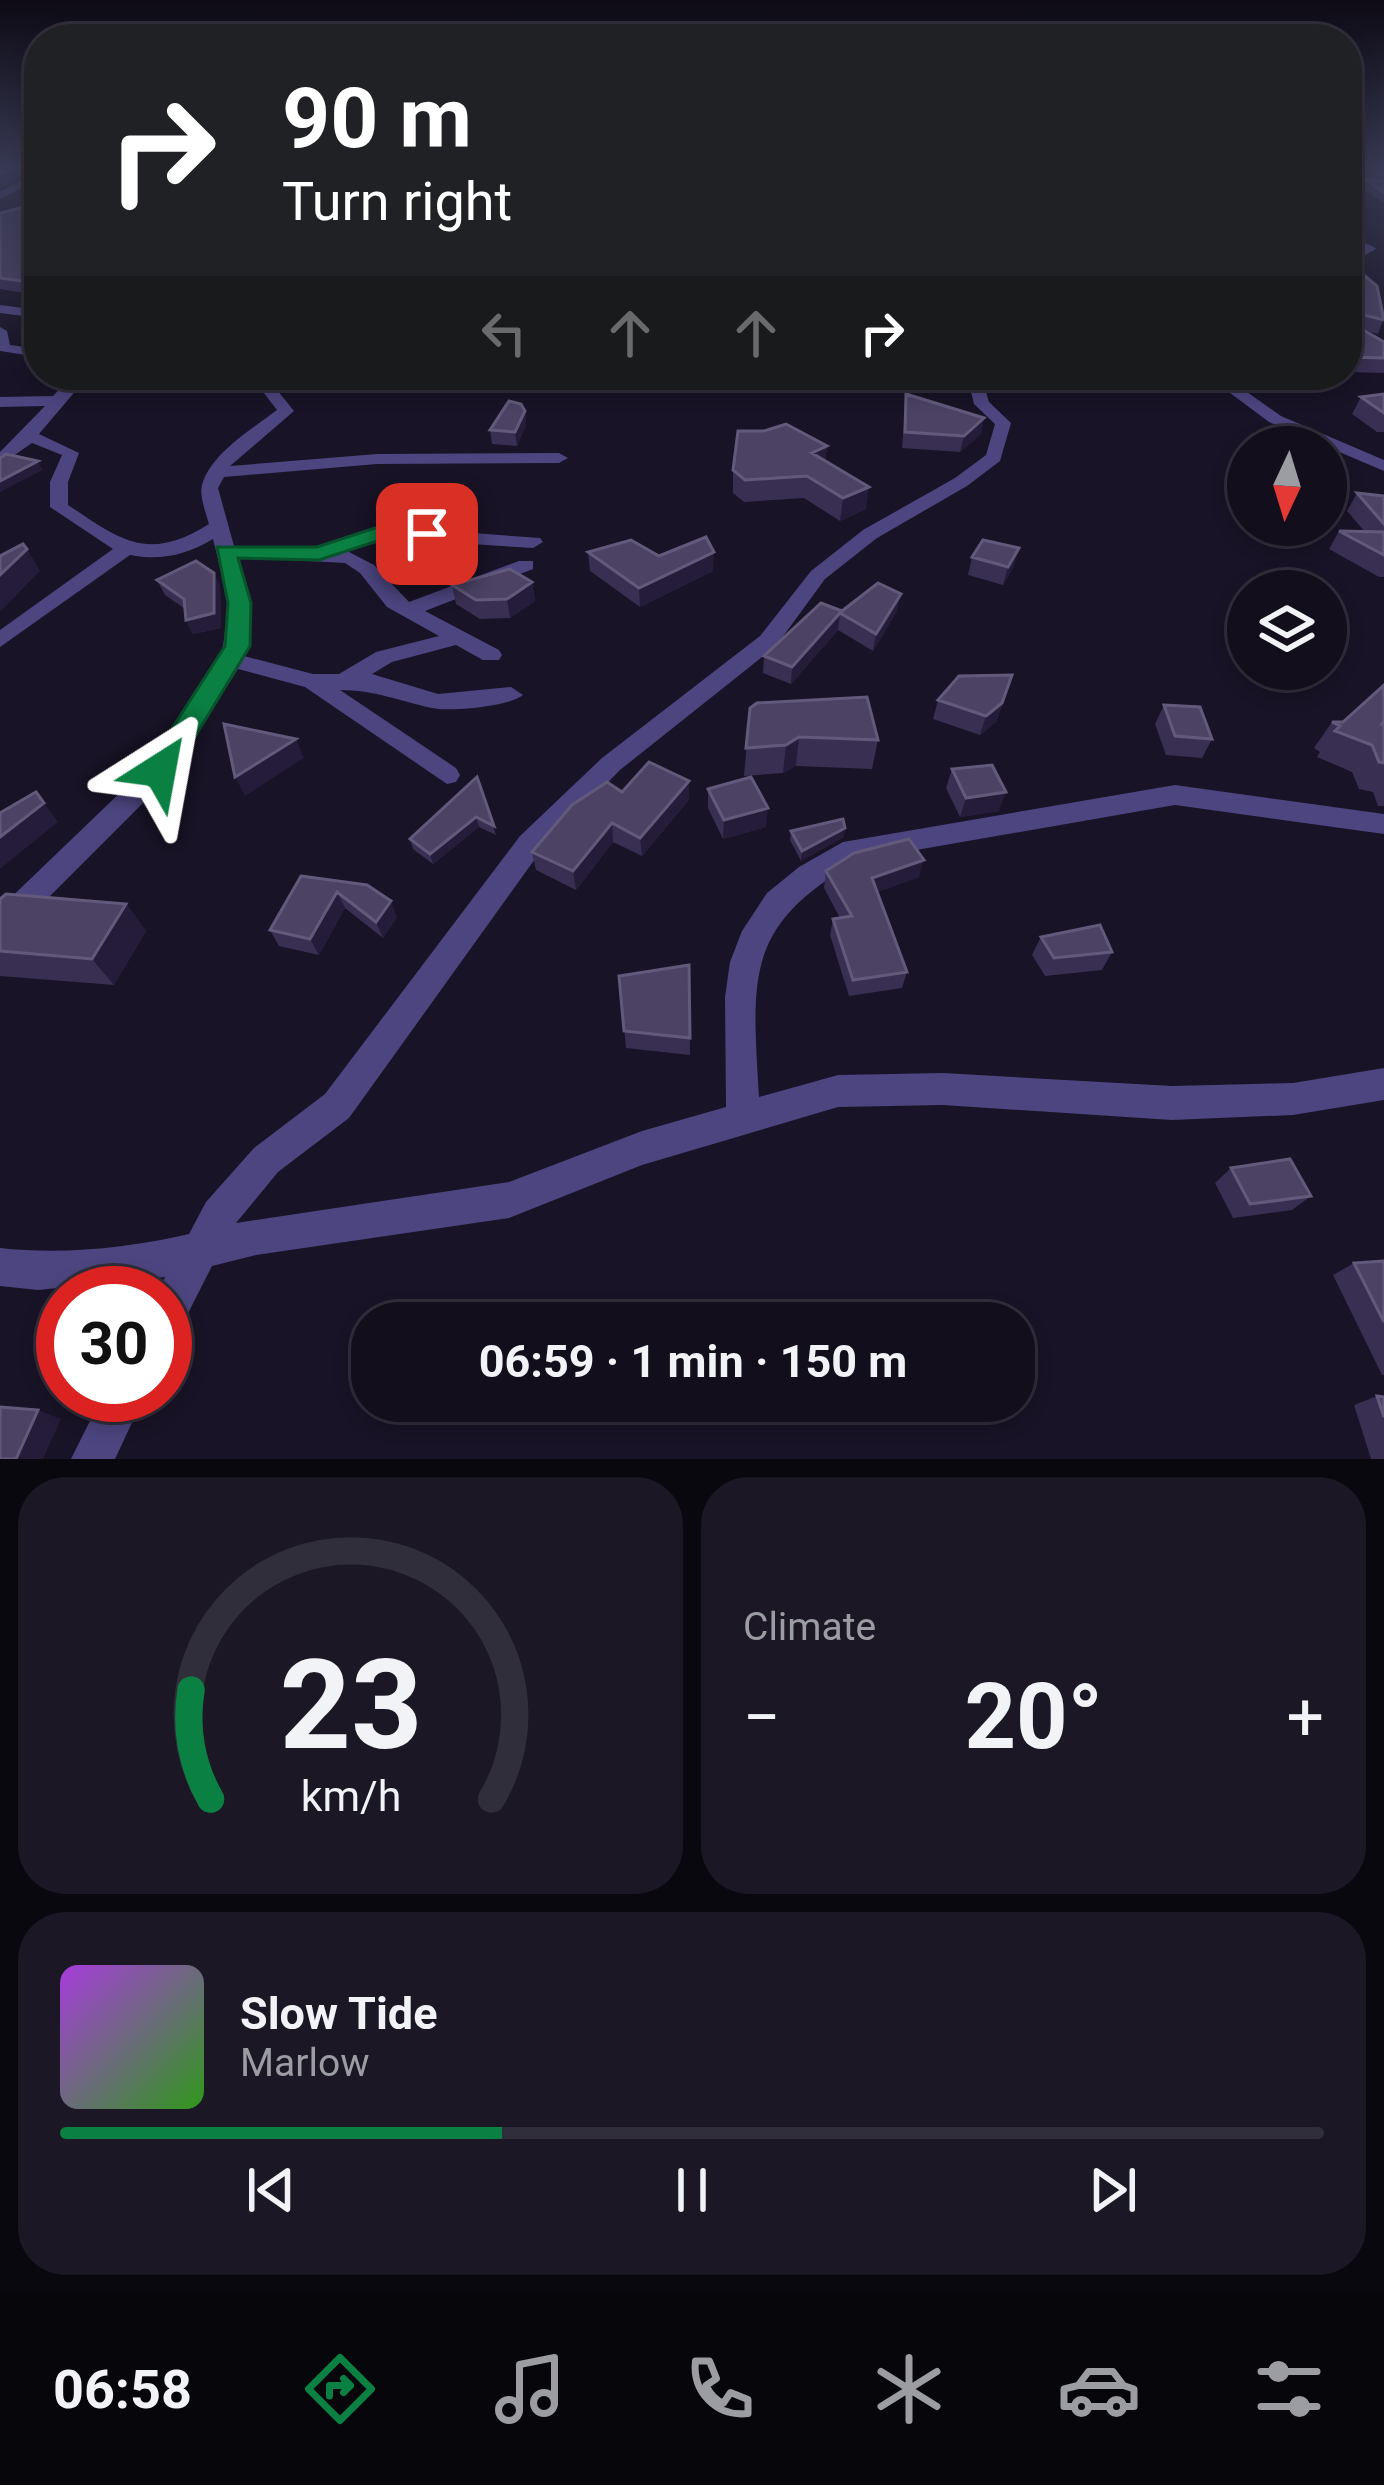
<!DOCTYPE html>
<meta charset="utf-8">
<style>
:root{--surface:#120e1c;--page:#1b1725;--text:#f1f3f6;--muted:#9c9ca3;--line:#312e3b;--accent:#0b8043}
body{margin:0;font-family:Roboto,sans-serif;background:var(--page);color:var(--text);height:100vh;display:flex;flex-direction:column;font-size:45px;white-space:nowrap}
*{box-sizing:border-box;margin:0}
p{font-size:39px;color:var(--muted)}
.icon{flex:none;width:66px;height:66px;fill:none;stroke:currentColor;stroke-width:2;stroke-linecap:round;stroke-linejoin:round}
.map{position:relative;height:1459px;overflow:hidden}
.drawer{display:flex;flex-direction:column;gap:18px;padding:18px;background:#0a080f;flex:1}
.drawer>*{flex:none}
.hud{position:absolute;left:24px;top:24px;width:1338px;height:366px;border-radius:48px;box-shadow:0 6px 18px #0003,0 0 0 3px var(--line);background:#202124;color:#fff;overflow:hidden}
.needle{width:78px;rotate:184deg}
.buttons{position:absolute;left:1227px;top:426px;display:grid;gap:24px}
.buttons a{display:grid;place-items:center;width:120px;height:120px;border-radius:50%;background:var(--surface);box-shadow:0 6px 18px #0003,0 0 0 3px var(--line);font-size:60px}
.speed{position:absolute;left:36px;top:1266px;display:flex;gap:24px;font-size:60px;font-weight:700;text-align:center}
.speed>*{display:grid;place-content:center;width:156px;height:156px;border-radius:50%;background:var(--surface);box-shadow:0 6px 18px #0003,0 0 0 3px var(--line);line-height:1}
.speed .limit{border:18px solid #d22;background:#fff;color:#111}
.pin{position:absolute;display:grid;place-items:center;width:102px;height:102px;color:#fff;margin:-51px;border-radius:24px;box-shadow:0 6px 18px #0006}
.me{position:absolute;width:132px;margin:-66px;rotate:34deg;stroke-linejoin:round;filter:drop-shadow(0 0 9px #0008)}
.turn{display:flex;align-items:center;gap:42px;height:252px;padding:0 60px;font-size:54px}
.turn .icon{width:156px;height:156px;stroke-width:2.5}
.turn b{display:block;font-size:84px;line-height:102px}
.lanes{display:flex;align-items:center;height:114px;padding:0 60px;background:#0003;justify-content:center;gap:60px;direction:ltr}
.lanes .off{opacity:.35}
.big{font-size:90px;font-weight:700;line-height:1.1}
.drawer .card{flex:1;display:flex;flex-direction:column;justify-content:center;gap:18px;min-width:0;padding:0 42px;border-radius:48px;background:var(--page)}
.drawer .dial{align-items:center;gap:0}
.dial svg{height:312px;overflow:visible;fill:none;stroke:var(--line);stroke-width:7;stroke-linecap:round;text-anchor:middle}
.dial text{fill:var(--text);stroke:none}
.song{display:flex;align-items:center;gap:36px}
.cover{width:144px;height:144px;border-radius:18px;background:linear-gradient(135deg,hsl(280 70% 55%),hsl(110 70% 35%))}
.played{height:12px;border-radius:6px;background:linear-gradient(90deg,var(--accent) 35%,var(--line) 35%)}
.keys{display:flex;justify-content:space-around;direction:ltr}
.heat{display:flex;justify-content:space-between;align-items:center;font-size:66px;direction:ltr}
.drawer .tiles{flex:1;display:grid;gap:18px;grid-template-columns:1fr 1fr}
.card:last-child{grid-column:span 2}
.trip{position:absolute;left:351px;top:1302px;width:684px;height:120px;border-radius:48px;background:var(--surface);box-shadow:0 6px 18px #0003,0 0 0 3px var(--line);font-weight:700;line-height:120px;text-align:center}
.tabs{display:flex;height:192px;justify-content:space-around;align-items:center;background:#07060b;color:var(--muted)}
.tabs .icon{width:84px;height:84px}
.tabs .current{color:var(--accent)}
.tabs b{font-size:54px;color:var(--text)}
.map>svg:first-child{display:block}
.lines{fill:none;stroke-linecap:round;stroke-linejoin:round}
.street{fill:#4c457f;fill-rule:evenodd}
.wall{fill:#392f52}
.shaded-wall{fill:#241c39}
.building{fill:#4b4264;stroke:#635a7b;stroke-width:3}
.route{fill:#0b8043;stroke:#07532c;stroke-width:3}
</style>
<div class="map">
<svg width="1384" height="1459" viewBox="0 0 1384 1459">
<rect width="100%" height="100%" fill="#181326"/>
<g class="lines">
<path class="street" d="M39,172V179L0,199V192Z
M1347,235L1374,247L1376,249L1347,265V256L1361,249L1347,242Z
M0,305L39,310V318L0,313Z
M0,327L7,331L10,345L39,349V357L0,351Z
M73,375H89L39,434L79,453L68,482V505C122,541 148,562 209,524C206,513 199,496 202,485C211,454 249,431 277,410L250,375H265L294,411L230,466L377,454L559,453L568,458L559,463L377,464L224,477L218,488L234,546L313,549L391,527L540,538L543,542L533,548L391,539L347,551L374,565L409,602L519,561H533V569L425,611L499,650L502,655L499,660H483L456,645L392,662L372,674L438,694L511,687L523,695C511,706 449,712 432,708C400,701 374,690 340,690L456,768L460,775L456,782L447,784L305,687L238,669L169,777L10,936L0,939V908L151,763L221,660L229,603L213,539C186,555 161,561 130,555L0,647V630L113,549L50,507V482L62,455L32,443L0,465V452L45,406L0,407V397L53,396ZM237,557L345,563L360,573L387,607L439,636L376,652L339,674H313L244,656L249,603Z
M967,375H981L989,402L1011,423L1000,461L967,486L877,538L825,579L776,646L620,770L540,852L349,1118L278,1172L236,1223L509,1182L642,1131L726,1107L725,997L730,962L742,931L767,893L799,867L843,842L1175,785L1384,814V834L1175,805L859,860C744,925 752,976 759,1097L838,1075L943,1073L1172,1086L1293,1083L1384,1068V1100L1293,1115L1172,1120L943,1105L838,1107L642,1165L509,1218L256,1255L212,1266L179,1331L165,1337V1293H157L165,1277L38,1290L0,1286V1248C62,1255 128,1248 189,1234L206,1202L254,1148L325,1094L520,836L602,758L760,636L811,571L863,530L955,478L986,455L995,424L974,404Z
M1206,375H1223L1281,416L1384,460V471L1269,422Z
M103,1395H145L115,1459H71Z"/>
</g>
<path class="wall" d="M1349,166H1384V203L1362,188L1366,180L1374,181Z
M39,209V295L0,289V213Z
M1347,274L1384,317L1378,334L1364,330L1384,343V373L1347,372Z
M1037,375H1125L1124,379L1044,385Z
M906,394L984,418L981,434L960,452L902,448Z
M1384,394V432H1377L1352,414L1361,397Z
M525,411L526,425L517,446L492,444L490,430Z
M827,446L825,461L866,509L840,521L804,498L744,502L733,493V470Z
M1357,493L1384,496V577H1379L1329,549L1339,531L1365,532L1347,511Z
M588,552L659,556L713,571L640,607L590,571Z
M972,557L1014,566L1003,585L968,575Z
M214,573L220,587L221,628L193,634L186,620L185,609L165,595L157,580Z
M532,582L535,601L510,618L480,619L456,604L452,585Z
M842,611H897L873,651L838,630L791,684L763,673L764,656Z
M1006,694L996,722L980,735L933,719L938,700Z
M1164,705L1212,739L1202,758L1166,755L1155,724Z
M750,708L878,740L872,769L796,766L783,773L744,776Z
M1332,722L1384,724V806H1378L1373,792L1359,789L1352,772L1317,757L1320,752L1314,748Z
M952,769L999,811L960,817L946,788Z
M477,777L496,835L479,827L433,864L413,849L410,839Z
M689,781V800L642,856L613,842L576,890L536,870L532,852L622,792Z
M708,789L766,827L723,839L708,808Z
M791,831L844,837L801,861L790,840Z
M826,871L919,877L877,892L907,972L902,988L849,996L830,935L833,919L840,918L824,888Z
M301,876L397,917L383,938L345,908L319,955L279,946L270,930Z
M0,899L126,904L146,931L114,985L0,976Z
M1041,937L1112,952L1102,970L1045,976L1032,955Z
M689,965L690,1055L626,1048L619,976Z
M1231,1168L1311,1196L1292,1210L1233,1218L1215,1183Z
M1384,1261V1375H1382L1333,1275L1354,1263Z
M1377,1396L1384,1397V1459H1371L1354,1405Z"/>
<path class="shaded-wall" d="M13,168L18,178L0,187V174Z
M525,411L526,425L517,446L515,432Z
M984,418L981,434L960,452L964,436Z
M827,446L824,468L812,453Z
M38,461L43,470L0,492V481Z
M869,487L866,509L840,521L843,498Z
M1019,548L1014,566L1003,585L1008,567Z
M27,549L40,571L0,612V575Z
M714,552L713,571L640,607L639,588Z
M214,573L220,587L221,628L193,634L186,620Z
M532,582L535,601L510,618L507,599Z
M901,594L897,611L873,651L876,634Z
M840,613L838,630L791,684L792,667Z
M1012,675L996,722L980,735L986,716Z
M799,737L796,766L783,773L786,745Z
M296,739L304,758L245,796L235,777Z
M689,781V800L642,856L640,838Z
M36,792L58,822L0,869V837Z
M1006,792L999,811L960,817L966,798Z
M768,808L766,827L723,839L724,820Z
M476,817L479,827L433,864L430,854Z
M612,823L613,842L576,890L573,871Z
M845,828L844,837L801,861L802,851Z
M924,860L919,877L868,895L872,878Z
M337,892L345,908L319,955L310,939Z
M391,901L397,917L383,938L376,922Z
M126,904L146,931L114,985L92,959Z
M38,1410L61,1419L43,1459H16Z"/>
<path class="building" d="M0,166H10L13,168L0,174Z
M1365,166H1384V176Z
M1366,180L1384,181V193Z
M24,207L39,209V283L0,278V213Z
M1347,274L1365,276L1377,286L1384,320L1347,311Z
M1347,324H1353L1384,342V358L1347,357Z
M906,394L984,418L964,436L905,432Z
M1384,394V413L1361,397Z
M509,401L521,404L525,411L515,432L490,430Z
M786,424L827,446L812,453L869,487L843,498L807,476L745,480L733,470L738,431H764Z
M6,454L38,461L0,481V458Z
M1357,493L1384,496V524Z
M1339,531L1384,532V555Z
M706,537L714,552L639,588L588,552L631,540L659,556Z
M983,540L1019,548L1008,567L972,557Z
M23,544L27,549L0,575V556Z
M196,561L214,573V613L186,620L184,599L157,580Z
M510,569L532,582L507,599L476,600L452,585Z
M878,583L901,594L876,634L840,613L792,667L764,656L821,603L842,611Z
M1012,675L1002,703L986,716L938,700L959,676Z
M1384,685V721L1382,724H1384V763L1379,762L1372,745L1335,731L1340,726L1332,722H1343Z
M867,697L878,740L799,737L786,745L746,748L750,708L757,703Z
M1164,705L1200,707L1212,739L1175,736Z
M224,724L296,739L235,777Z
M649,762L689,781L640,838L612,823L573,871L532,852L572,805L607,782L622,792Z
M992,765L1006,792L966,798L952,769Z
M477,777L494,826L476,817L430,854L410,839Z
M751,777L768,808L724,820L708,789Z
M36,792L44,803L0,837V813Z
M843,819L845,828L802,851L791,831Z
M909,839L924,860L872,878L907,972L853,980L833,919L852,916L826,871L854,853Z
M301,876L367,885L391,901L376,922L337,892L310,939L270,930Z
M6,894L126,904L92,959L0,951V899Z
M1100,925L1112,952L1054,958L1041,937Z
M689,965L690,1038L624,1031L619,976Z
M1290,1159L1311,1196L1250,1204L1231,1168Z
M1384,1261V1322L1354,1263Z
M1377,1396L1384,1397V1417Z
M0,1407L38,1410L16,1459H0Z"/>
<linearGradient id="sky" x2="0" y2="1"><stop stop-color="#0d0a15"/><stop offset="0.45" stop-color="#373952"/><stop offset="1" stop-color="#373952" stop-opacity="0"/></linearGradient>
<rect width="1384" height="371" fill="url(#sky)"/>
<path class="route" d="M427,528L434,529V539L377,541L319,560L238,558L251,603L250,646L170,778H150V763L225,646L228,603L217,547H317L375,528Z"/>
</svg>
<div class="buttons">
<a><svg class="needle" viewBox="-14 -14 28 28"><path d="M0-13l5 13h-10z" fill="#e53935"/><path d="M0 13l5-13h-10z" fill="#9c9ca3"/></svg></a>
<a><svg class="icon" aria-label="layers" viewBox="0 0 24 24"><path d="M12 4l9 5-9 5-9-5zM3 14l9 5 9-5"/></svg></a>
</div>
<div class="speed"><div class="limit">30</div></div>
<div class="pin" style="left:427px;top:534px;background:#d93025"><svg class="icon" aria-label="arrive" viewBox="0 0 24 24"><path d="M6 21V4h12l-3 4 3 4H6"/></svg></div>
<svg class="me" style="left:160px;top:770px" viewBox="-20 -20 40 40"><path d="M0-17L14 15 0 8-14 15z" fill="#0b8043" stroke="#fff" stroke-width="4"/></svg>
<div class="trip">06:59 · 1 min · 150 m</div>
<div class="hud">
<div class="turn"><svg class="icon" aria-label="right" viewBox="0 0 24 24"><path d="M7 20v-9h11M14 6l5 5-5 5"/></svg><div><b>90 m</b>Turn right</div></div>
<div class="lanes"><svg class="icon off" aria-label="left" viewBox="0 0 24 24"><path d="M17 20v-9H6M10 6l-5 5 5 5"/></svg><svg class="icon off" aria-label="ahead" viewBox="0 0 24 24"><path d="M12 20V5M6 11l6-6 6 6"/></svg><svg class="icon off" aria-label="ahead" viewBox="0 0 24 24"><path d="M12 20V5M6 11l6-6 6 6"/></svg><svg class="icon" aria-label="right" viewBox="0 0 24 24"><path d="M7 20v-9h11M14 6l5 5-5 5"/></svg></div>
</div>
</div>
<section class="drawer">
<div class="tiles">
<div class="card dial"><svg viewBox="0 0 100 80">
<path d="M14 69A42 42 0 1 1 86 69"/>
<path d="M14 69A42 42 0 0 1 9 41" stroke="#0b8043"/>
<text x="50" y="56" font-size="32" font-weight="700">23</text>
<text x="50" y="72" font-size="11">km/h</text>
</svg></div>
<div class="card"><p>Climate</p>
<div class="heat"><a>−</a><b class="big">20°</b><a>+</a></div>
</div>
<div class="card">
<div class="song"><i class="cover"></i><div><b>Slow Tide</b><p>Marlow</p></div></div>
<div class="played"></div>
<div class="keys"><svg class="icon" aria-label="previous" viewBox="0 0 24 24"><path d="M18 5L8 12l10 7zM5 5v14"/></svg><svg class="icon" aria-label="pause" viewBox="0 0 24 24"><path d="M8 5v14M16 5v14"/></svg><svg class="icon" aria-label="next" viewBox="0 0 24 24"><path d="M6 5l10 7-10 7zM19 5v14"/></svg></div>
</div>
</div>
</section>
<nav class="tabs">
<b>06:58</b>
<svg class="icon current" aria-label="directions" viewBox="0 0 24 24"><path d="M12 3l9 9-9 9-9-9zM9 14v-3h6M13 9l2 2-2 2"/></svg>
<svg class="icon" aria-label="music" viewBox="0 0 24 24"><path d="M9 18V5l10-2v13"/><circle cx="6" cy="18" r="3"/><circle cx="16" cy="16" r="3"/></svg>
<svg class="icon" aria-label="phone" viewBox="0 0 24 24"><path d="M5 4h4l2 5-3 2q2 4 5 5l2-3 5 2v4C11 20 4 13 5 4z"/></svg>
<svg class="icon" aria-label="climate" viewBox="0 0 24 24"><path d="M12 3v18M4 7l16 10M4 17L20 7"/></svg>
<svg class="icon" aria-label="car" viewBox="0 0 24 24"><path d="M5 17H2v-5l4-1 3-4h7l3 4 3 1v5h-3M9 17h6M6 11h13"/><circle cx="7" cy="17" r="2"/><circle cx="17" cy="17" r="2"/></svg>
<svg class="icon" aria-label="filters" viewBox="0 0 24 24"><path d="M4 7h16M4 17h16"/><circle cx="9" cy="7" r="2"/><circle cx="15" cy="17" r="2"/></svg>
</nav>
